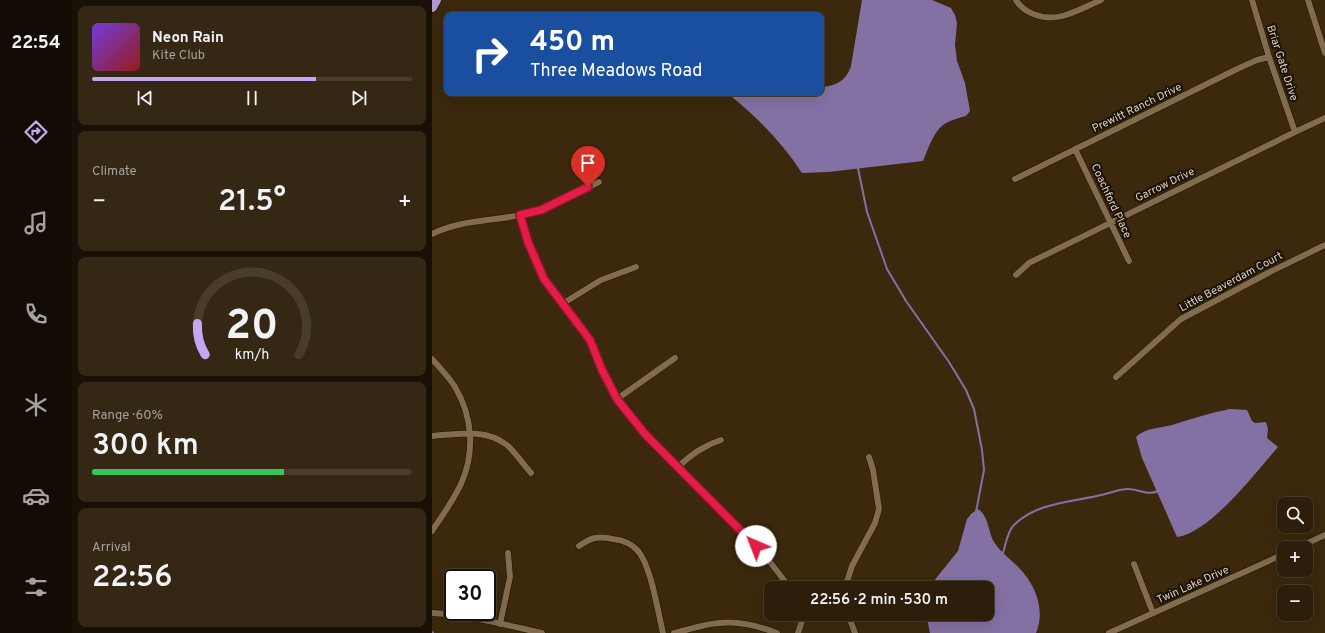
<!DOCTYPE html>
<meta charset="utf-8">
<style>
:root{--surface:#2c1e0a;--page:#342713;--text:#f1f3f6;--muted:#a6a29c;--line:#483c2b;--accent:#c2a7f2}
body{margin:0;font-family:Overpass,sans-serif;background:var(--page);color:var(--text);height:100vh;display:flex;flex-direction:column;font-size:15px;white-space:nowrap}
*{box-sizing:border-box;margin:0}
p{font-size:13px;color:var(--muted)}
.icon{flex:none;width:22px;height:22px;fill:none;stroke:currentColor;stroke-width:2;stroke-linecap:round;stroke-linejoin:round}
.map{position:relative;flex:1;overflow:hidden}
.panel{display:flex;flex-direction:column;gap:6px;padding:6px;background:#181006;width:360px}
.panel>*{flex:none}
.guide{position:absolute;left:12px;top:12px;width:380px;height:84px;border-radius:8px;box-shadow:0 4px 16px #0002,0 0 0 1px var(--line);background:#1a4fa0;color:#fff;overflow:hidden}
.fabs{position:absolute;left:845px;top:497px;display:grid;gap:8px}
.fabs a{display:grid;place-items:center;width:36px;height:36px;border-radius:8px;background:var(--surface);box-shadow:0 4px 16px #0002,0 0 0 1px var(--line);font-size:20px}
.speed{position:absolute;left:12px;top:569px;display:flex;gap:8px;font-size:20px;font-weight:700;text-align:center}
.speed>*{display:grid;place-content:center;width:52px;height:52px;border-radius:50%;background:var(--surface);box-shadow:0 4px 16px #0002,0 0 0 1px var(--line);line-height:1}
.speed .limit{border:2px solid #111;border-radius:6px;background:#fff;color:#111}
.pin{position:absolute;display:grid;place-items:center;width:34px;height:34px;color:#fff;margin:-41px -17px;border-radius:50% 50% 50% 0;rotate:-45deg;box-shadow:0 0 4px #0007}
.pin .icon{rotate:45deg}
.me{position:absolute;width:44px;margin:-22px;rotate:316deg;stroke-linejoin:round;filter:drop-shadow(0 0 3px #0008)}
.turn{display:flex;align-items:center;gap:14px;height:84px;padding:0 20px;font-size:18px}
.turn .icon{width:52px;height:52px;stroke-width:2.5}
.turn b{display:block;font-size:28px;line-height:34px}
.big{font-size:30px;font-weight:600;line-height:1.1}
.panel .widget{flex:1;display:flex;flex-direction:column;justify-content:center;gap:6px;min-width:0;padding:0 14px;border-radius:8px;background:var(--page)}
.panel .dial{align-items:center;gap:0}
.dial svg{height:104px;overflow:visible;fill:none;stroke:var(--line);stroke-width:7;stroke-linecap:round;text-anchor:middle}
.dial text{fill:var(--text);stroke:none}
.song{display:flex;align-items:center;gap:12px}
.cover{width:48px;height:48px;border-radius:6px;background:linear-gradient(135deg,hsl(260 70% 55%),hsl(0 70% 35%))}
.played{height:4px;border-radius:2px;background:linear-gradient(90deg,var(--accent) 70%,var(--line) 70%)}
.keys{display:flex;justify-content:space-around;direction:ltr}
.heat{display:flex;justify-content:space-between;align-items:center;font-size:22px;direction:ltr}
.charge{height:6px;border-radius:3px;background:linear-gradient(90deg,#34c759 60%,var(--line) 0)}
.trip{position:absolute;left:332px;top:581px;width:230px;height:40px;border-radius:8px;background:var(--surface);box-shadow:0 4px 16px #0002,0 0 0 1px var(--line);font-weight:600;line-height:40px;text-align:center}
main{display:flex;flex:1;min-height:0}
.dock{display:flex;flex-direction:column;width:72px;justify-content:space-around;align-items:center;background:#120c04;color:var(--muted)}
.dock .icon{width:28px;height:28px}
.dock .active{color:var(--accent)}
.dock b{font-size:18px;color:var(--text)}
.map>svg:first-child{display:block}
.water{fill:#8371a3}
.lines{fill:none;stroke-linecap:round;stroke-linejoin:round}
.stream{stroke:#8371a3;stroke-width:2}
.minor-casing{stroke:#211000;stroke-width:7}
.trunk-casing{stroke:#211000;stroke-width:11}
.minor{stroke:#816c50;stroke-width:6}
.trunk{stroke:#b298d0;stroke-width:10}
.route-casing{stroke:#92132f;stroke-width:10}
.route{stroke:#e11d48;stroke-width:7}
.labels{text-anchor:middle;dominant-baseline:central;stroke-width:4;stroke-linejoin:round;paint-order:stroke}
.street-label{font-size:11px;fill:#dfd3c4;stroke:#1b1308}
</style>
<main>
<nav class="dock">
<b>22:54</b>
<svg class="icon active" aria-label="directions" viewBox="0 0 24 24"><path d="M12 3l9 9-9 9-9-9zM9 14v-3h6M13 9l2 2-2 2"/></svg>
<svg class="icon" aria-label="music" viewBox="0 0 24 24"><path d="M9 18V5l10-2v13"/><circle cx="6" cy="18" r="3"/><circle cx="16" cy="16" r="3"/></svg>
<svg class="icon" aria-label="phone" viewBox="0 0 24 24"><path d="M5 4h4l2 5-3 2q2 4 5 5l2-3 5 2v4C11 20 4 13 5 4z"/></svg>
<svg class="icon" aria-label="climate" viewBox="0 0 24 24"><path d="M12 3v18M4 7l16 10M4 17L20 7"/></svg>
<svg class="icon" aria-label="car" viewBox="0 0 24 24"><path d="M5 17H2v-5l4-1 3-4h7l3 4 3 1v5h-3M9 17h6M6 11h13"/><circle cx="7" cy="17" r="2"/><circle cx="17" cy="17" r="2"/></svg>
<svg class="icon" aria-label="filters" viewBox="0 0 24 24"><path d="M4 7h16M4 17h16"/><circle cx="9" cy="7" r="2"/><circle cx="15" cy="17" r="2"/></svg>
</nav>
<section class="panel">
<div class="widget">
<div class="song"><i class="cover"></i><div><b>Neon Rain</b><p>Kite Club</p></div></div>
<div class="played"></div>
<div class="keys"><svg class="icon" aria-label="previous" viewBox="0 0 24 24"><path d="M18 5L8 12l10 7zM5 5v14"/></svg><svg class="icon" aria-label="pause" viewBox="0 0 24 24"><path d="M8 5v14M16 5v14"/></svg><svg class="icon" aria-label="next" viewBox="0 0 24 24"><path d="M6 5l10 7-10 7zM19 5v14"/></svg></div>
</div>
<div class="widget"><p>Climate</p>
<div class="heat"><a>−</a><b class="big">21.5°</b><a>+</a></div>
</div>
<div class="widget dial"><svg viewBox="0 0 100 80">
<path d="M14 69A42 42 0 1 1 86 69"/>
<path d="M14 69A42 42 0 0 1 8 45" stroke="#c2a7f2"/>
<text x="50" y="56" font-size="32" font-weight="700">20</text>
<text x="50" y="72" font-size="11">km/h</text>
</svg></div>
<div class="widget"><p>Range · 60%</p><b class="big">300 km</b><div class="charge"></div></div>
<div class="widget"><p>Arrival</p><b class="big">22:56</b></div>
</section>
<div class="map">
<svg width="893" height="633" viewBox="0 0 893 633">
<rect width="100%" height="100%" fill="#3b280d"/>
<path class="water" d="M430,0H500L519,8L523,15L525,23L523,45L525,61L533,83L538,111L534,116C527,118 518,120 511,125C501,133 496,149 491,161L396,172L370,173C350,142 324,116 295,93H389V87C404,86 414,81 419,66Z
M798,409L815,410L820,421L823,423L834,422L836,429L835,438L846,447C824,472 778,533 745,537L710,458L704,437C713,428 728,428 740,425C759,419 778,413 798,409Z
M546,509C557,516 556,532 562,542C569,553 581,561 590,571C605,588 613,612 604,633H498L494,614H555V588H499L501,582L526,551L535,519L539,514Z"/>
<g class="lines">
<path class="stream" d="M426,168L435,212L455,269L474,301L517,362L534,390L542,409L550,450L552,470L544,512
M569,555L571,553C574,544 575,532 582,525C605,502 641,502 669,495C679,493 687,489 696,489C707,489 715,496 726,491
M0,632L1,633"/>
<defs>
<path id="minor" d="M584,0C588,7 594,11 601,14C626,24 646,10 669,0
M820,0L837,57L863,132
M876,0L893,53
M643,149L697,261
M583,179L803,70L825,60L837,57
M88,215L96,242L112,279L158,340L170,370L185,399L213,435L335,558L358,588
M0,234C34,217 73,222 109,210C129,204 148,191 167,182
M584,275L597,263L863,132L893,118
M130,304L169,280L204,267
M0,359C8,368 17,377 23,387C41,417 43,453 29,484C21,501 10,516 0,531
M684,377L749,319L836,273L893,245
M185,399L243,358
M0,436C24,434 54,428 75,445C84,453 91,464 99,473
M246,467C260,454 271,446 289,440
M147,546C160,537 165,536 181,539C190,540 200,544 206,551C219,566 226,612 231,633
M865,548L893,535
M702,564L721,613
M413,588L420,566L443,523L447,509L441,470L437,457
M0,613C37,615 74,625 110,633
M416,614L423,633
M68,624L78,577L76,553
M242,633C256,630 272,624 287,623C308,621 326,626 345,633
M366,633L371,618L370,614
M677,633L852,554"/>
<path id="trunk" d="M0,7L4,0"/>
</defs>
<use href="#minor" class="minor-casing"/>
<use href="#trunk" class="trunk-casing"/>
<use href="#minor" class="minor"/>
<use href="#trunk" class="trunk"/>
</g>
<g class="lines">
<defs>
<path id="route" d="M156,187L109,210L88,215L96,242L112,279L158,340L170,370L185,399L213,434L324,546"/>
</defs>
<use href="#route" class="route-casing"/>
<use href="#route" class="route"/>
</g>
<g class="labels">
<g class="street-label">
<text transform="translate(850 63) rotate(72)">Briar Gate Drive</text>
<text transform="translate(705 108) rotate(-26)">Prewitt Ranch Drive</text>
<text transform="translate(733 185) rotate(-26)">Garrow Drive</text>
<text transform="translate(679 201) rotate(65)">Coachford Place</text>
<text transform="translate(799 282) rotate(-28)">Little Beaverdam Court</text>
<text transform="translate(761 585) rotate(-24)">Twin Lake Drive</text>
</g>
</g>
</svg>
<div class="fabs">
<a><svg class="icon" aria-label="search" viewBox="0 0 24 24"><circle cx="10" cy="10" r="6"/><path d="M15 15l6 6"/></svg></a>
<a>+</a>
<a>−</a>
</div>
<div class="speed"><div class="limit">30</div></div>
<div class="pin" style="left:156px;top:187px;background:#d93025"><svg class="icon" aria-label="arrive" viewBox="0 0 24 24"><path d="M6 21V4h12l-3 4 3 4H6"/></svg></div>
<svg class="me" style="left:324px;top:546px" viewBox="-20 -20 40 40"><circle r="19" fill="#fff"/><path d="M0-13L10 11 0 6-10 11z" fill="#e11d48"/></svg>
<div class="trip">22:56 · 2 min · 530 m</div>
<div class="guide">
<div class="turn"><svg class="icon" aria-label="right" viewBox="0 0 24 24"><path d="M7 20v-9h11M14 6l5 5-5 5"/></svg><div><b>450 m</b>Three Meadows Road</div></div>
</div>
</div>
</main>
